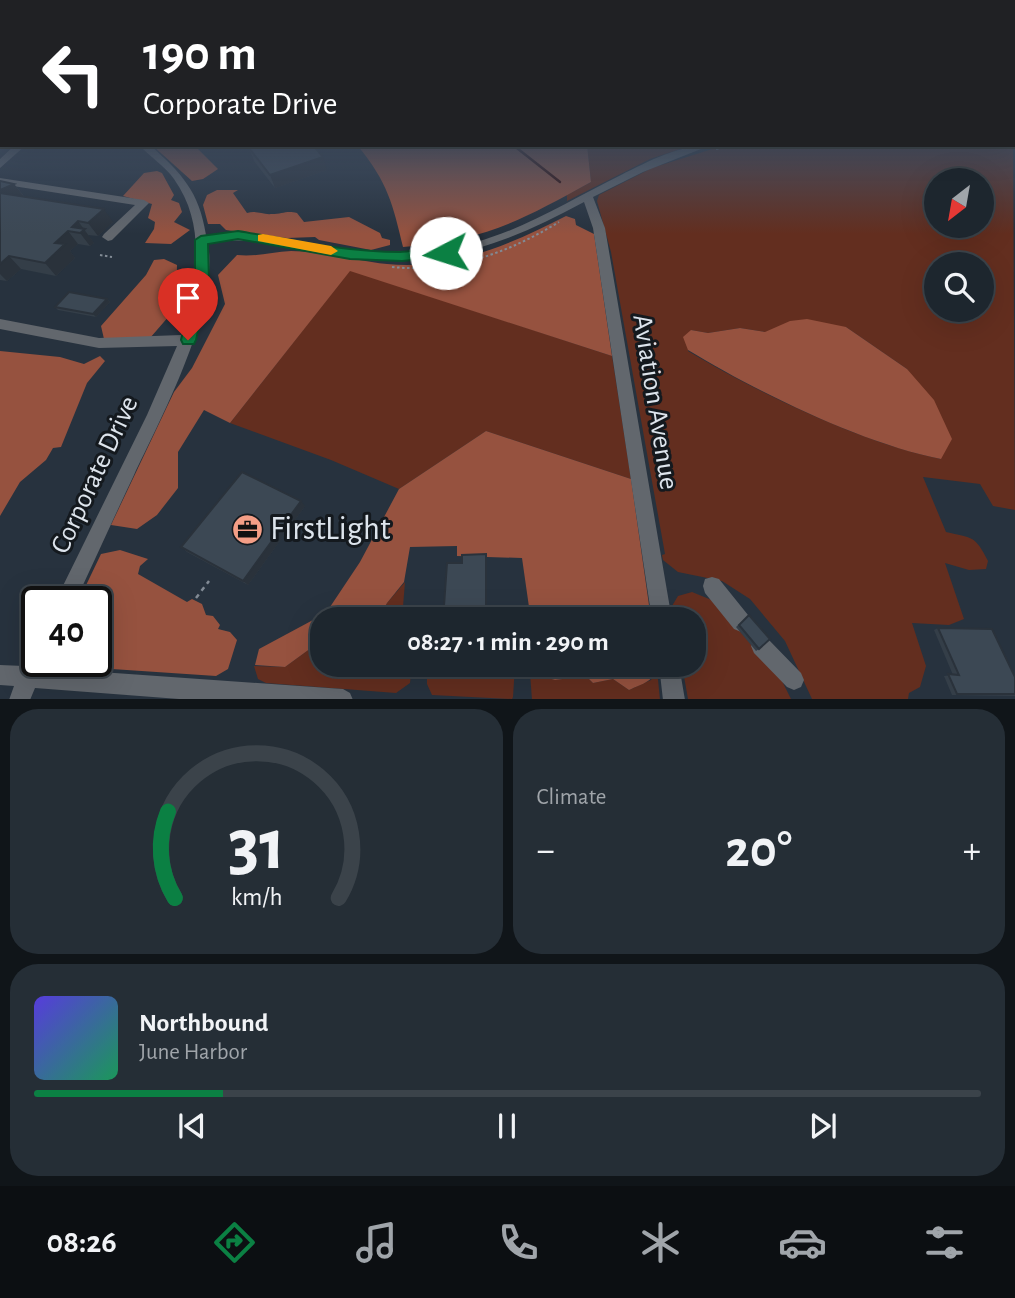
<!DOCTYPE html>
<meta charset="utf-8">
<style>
:root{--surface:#1d262e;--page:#252e36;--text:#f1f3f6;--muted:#a0a5aa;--line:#3b434a;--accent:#0b8043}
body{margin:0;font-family:"Alegreya Sans",sans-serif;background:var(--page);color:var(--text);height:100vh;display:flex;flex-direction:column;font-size:26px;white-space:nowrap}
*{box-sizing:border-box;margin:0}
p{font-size:23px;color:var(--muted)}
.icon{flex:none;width:38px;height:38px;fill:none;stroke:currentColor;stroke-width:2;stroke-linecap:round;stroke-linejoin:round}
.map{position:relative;height:699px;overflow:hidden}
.sheet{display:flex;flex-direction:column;gap:10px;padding:10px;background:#101519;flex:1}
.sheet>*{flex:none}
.top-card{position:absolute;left:0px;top:0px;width:1015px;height:147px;box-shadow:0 7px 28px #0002,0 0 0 2px var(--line);background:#202124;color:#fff;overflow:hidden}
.needle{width:46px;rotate:211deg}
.tools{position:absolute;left:924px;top:168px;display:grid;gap:14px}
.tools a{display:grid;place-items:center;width:70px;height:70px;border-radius:50%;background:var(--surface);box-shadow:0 7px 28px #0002,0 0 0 2px var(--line);font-size:35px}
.speed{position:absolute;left:21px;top:586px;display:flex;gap:14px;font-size:35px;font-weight:700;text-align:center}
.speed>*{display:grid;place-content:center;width:91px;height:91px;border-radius:50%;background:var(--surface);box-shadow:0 7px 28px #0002,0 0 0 2px var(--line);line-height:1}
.speed .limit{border:4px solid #111;border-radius:10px;background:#fff;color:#111}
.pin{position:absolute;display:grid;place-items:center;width:60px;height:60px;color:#fff;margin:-72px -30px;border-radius:50% 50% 50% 0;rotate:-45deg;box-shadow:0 0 7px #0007}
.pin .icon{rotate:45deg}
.me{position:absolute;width:77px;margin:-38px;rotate:265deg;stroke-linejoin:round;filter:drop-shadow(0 0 5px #0008)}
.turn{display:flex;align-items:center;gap:24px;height:147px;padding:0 28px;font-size:32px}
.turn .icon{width:91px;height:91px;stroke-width:2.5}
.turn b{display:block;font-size:49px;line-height:60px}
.big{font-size:52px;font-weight:700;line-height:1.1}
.sheet .widget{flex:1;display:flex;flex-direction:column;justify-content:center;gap:10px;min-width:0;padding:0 24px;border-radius:28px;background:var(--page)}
.sheet .dial{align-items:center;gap:0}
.dial svg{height:182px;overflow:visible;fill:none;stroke:var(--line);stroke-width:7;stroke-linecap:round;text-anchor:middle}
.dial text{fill:var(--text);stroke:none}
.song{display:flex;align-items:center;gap:21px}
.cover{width:84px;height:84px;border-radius:10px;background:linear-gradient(135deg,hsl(250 70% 55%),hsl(150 70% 35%))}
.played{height:7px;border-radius:4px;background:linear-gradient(90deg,var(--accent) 20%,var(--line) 20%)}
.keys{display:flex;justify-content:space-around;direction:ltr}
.heat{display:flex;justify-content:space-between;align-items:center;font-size:38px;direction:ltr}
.sheet .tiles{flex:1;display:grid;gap:10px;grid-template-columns:1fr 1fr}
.widget:last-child{grid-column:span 2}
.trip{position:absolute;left:310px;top:607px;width:396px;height:70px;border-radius:28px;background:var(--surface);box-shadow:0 7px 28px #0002,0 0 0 2px var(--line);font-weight:700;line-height:70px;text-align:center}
.menu{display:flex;height:112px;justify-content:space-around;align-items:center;background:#0c0f12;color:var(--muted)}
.menu .icon{width:49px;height:49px}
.menu .selected{color:var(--accent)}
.menu b{font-size:32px;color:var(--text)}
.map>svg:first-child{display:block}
.green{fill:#632e1f;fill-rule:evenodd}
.forest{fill:#96523f}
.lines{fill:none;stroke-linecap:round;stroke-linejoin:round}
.stream{stroke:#330500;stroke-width:2.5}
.path-far1{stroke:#828b95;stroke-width:2;stroke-dasharray:2.5 2.5;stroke-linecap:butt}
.path{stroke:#828b95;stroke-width:2.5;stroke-dasharray:4.5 4.5;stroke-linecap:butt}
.minor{fill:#62676d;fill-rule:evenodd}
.wall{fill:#343e48}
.shaded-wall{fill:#2a323b}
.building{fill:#3c4854;stroke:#2a323b;stroke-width:2}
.route{fill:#0b8043;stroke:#07532c;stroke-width:2}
.slow{fill:#f59e0b}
.labels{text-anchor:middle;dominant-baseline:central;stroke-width:6;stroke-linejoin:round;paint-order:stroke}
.street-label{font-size:28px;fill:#dde4ec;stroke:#14191e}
.near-poi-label{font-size:33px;fill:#dde4ec;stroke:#14191e;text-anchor:start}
</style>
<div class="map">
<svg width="1015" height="700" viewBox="0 0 1015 700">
<rect width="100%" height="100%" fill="#27323e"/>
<path class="green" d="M1013,136L1015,510L993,506L980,484L923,477L946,532C972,538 975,535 988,561L986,569L969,570L945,563L964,619L949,625L912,623L926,666L920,687L909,693L908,699H812L785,641L750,599L722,581L678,572L663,560L662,555L665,554L611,252L597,201L599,195L652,168L725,145H1013ZM936,180H982V226H936ZM936,264H982V310H936ZM846,327L907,369L941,459C864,444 756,392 688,351L691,330L708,333L740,328L765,332Z
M587,145H692L650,159L567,201V195L591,182Z
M350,270L612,356L631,479L486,431L399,489L331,460L230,423Z
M405,582L402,619H378L387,603Z
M692,592L714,601L779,675L791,699H688L682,665H693V620L674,619L672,606L678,596Z
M322,640V665H412L410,683L396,693L266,683L258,679L254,666L285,667Z
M427,665H515L513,697L512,699L432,695L427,684Z
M657,669L660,700H532L530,673L555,680L586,676L593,683L613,679L629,690L651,680Z"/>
<path class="forest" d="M152,145L197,148L218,169L203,179L192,181Z
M357,145H587L591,182C520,221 486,240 403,247C393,205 388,182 357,145Z
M157,171L162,173L174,195L171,200L179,203L182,212L174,222L190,230L171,244L145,243L154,229L155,222L148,218L152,204L123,196L144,173Z
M217,190H238L233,193L247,213C257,210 262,215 272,214C282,214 287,210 297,213L304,222L349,217L380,233L382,238L390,240V245L371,250L319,240L315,237L287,238L226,230L220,224H208L203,205L207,195Z
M566,216L575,219L576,225L594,234L612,356L350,271L230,423L204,410L178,452V488L157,515L137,529L111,525L174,392L192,368L225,304L218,275L237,255C256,257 272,252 291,251C322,251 356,261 387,264C453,270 509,245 566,216Z
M164,259L177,265L176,308L150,338L104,339L101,326L146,275L154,260Z
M807,319L846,327L907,369L934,400L952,439L941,459C863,444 757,392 688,350L683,337L691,330L708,333L740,328L765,332L790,321Z
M0,351L60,357L84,364L100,356L105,361L87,383L61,447L53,448L46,460L20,482L0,516Z
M486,431L631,479L651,619H524L529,607L522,558L457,556V546L410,547L404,582L387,603L378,619L322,620V640L285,667L255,665L259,649L326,613L360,562L399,489Z
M120,550L148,559L140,566L138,574L187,602L192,599L202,604L206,615L213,616L220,625L218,629L230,632L237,640L228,669L216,676L82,667L77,662H96V602H78L101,554Z
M530,665H657C656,681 642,684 629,690L613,679L593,683L586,676L555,680L530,673Z"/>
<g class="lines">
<path class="stream" d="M513,145L560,182"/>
<path class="path-far1" d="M716,149L736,145
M100,255L112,257
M392,267C453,273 508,253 559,222"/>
<path class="path" d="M196,598L209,581"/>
<path class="minor" d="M15,145H26L0,168V159Z
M139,145H150C182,174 199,191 206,235C255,227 301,243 349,250C391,256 435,253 476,242C527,228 574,198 621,175C649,161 679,145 711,145L643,172L593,197L605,228L672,620H652L593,228L584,202C509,243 437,270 350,258C302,252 256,234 208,243C219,309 163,414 134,475C114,517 95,560 75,602H55L147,415L177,346L99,348L0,329V319L99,338L181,335C196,283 208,227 174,179C165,166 150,157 139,145Z
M0,178L144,200L149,203L112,240L108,241L102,237L104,234L135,205L0,184Z
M712,577L719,579L748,615L751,622L748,629L741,632L734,629L705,593L703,586L705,579Z
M761,636L768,639L801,673L804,680L801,687L794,690L787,687L754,653L751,646L754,639Z
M37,651V662H47L44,668L343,689L350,693L353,700H192L35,688L30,700H9L14,686L0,685V665L24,666L30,654Z
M659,665H679L685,700H663Z"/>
</g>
<path class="wall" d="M249,148L327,170L275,188L254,161Z
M0,181L14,184L24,196L113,222L98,236L88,235L94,243L90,246L78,244L70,251L75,258L56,276L21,269L7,281L0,280Z
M107,299L110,302L96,317L58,310L55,307Z
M305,506L248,585L187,552L181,547Z
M749,615L759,649L756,651L736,627Z
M938,628L1015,677V696L952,695L944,676L953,675L934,630Z"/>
<path class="shaded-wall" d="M323,157L327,170L275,188L270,175Z
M14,184L24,197H0V190Z
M104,209L113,222L98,236L88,223Z
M78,221L94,243L90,246L80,233L72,227Z
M68,231L78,244L70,251L75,258L56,276L45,263L55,243Z
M9,256L21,269L7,281L0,274V264Z
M107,299L110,302L96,317L93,314Z
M301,501L305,506L248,585L243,581Z"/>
<path class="building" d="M257,145H313L323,157L270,175L249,148Z
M0,181L14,184L0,190Z
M0,193L104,209L88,223L78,221L72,227L85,229L80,233L68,231L55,243L65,244L45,263L9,256L0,264Z
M69,292L107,299L93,314L55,307Z
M242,472L301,501L243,581L181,547Z
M486,554V620H443L447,563H462V555Z
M749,615L770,639L759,649L739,625Z
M938,628L992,629L1015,677V694H957L948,674L959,675Z"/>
<linearGradient id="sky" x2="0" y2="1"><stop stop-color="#151c22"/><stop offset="0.58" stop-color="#414f63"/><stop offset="1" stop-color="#414f63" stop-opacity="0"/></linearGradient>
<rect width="1015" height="234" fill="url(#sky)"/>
<path class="route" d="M238,231C292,240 346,252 400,252C415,252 443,242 453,253L446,257L402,261L350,259L238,239L208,244L209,282L196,340L194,344H183L181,340L195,282V240L201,236Z"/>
<path class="slow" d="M263,234L331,246L338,251L331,255L258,241V235Z"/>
<defs>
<symbol id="office-disc" viewBox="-11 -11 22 22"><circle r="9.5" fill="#f49e86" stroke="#14191e"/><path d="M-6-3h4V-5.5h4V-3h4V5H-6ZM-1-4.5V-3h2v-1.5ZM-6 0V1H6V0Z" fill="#111"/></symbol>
</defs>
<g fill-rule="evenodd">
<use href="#office-disc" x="230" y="512" width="35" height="35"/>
</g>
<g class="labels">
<g class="street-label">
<text transform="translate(655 402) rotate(81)">Aviation Avenue</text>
<text transform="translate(95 475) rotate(-65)">Corporate Drive</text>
</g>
<g class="near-poi-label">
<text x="270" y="529">FirstLight</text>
</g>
</g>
</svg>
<div class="tools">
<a><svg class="needle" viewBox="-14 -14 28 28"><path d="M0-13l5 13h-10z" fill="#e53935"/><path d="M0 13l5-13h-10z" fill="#a0a5aa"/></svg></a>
<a><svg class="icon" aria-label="search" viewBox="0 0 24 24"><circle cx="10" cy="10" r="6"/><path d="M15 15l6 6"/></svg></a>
</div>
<div class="speed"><div class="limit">40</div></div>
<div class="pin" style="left:188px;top:340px;background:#d93025"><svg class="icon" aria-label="arrive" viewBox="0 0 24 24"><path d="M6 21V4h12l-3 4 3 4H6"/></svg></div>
<svg class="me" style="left:446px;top:253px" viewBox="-20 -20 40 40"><circle r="19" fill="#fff"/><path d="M0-13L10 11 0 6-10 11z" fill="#0b8043"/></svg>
<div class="trip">08:27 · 1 min · 290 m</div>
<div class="top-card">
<div class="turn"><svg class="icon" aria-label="left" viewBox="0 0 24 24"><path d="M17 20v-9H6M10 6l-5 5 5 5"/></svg><div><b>190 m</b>Corporate Drive</div></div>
</div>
</div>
<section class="sheet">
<div class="tiles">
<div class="widget dial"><svg viewBox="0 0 100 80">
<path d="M14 69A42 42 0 1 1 86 69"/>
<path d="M14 69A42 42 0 0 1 11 31" stroke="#0b8043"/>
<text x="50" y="56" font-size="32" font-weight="700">31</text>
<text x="50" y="72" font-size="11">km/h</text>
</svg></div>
<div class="widget"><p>Climate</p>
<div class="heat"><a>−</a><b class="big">20°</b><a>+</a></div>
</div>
<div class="widget">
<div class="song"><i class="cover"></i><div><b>Northbound</b><p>June Harbor</p></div></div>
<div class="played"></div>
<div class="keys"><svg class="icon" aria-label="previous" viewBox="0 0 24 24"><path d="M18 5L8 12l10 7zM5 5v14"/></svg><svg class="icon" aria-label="pause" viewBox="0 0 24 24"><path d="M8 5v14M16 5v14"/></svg><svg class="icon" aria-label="next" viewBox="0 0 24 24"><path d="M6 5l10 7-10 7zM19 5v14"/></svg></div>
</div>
</div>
</section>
<nav class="menu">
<b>08:26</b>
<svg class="icon selected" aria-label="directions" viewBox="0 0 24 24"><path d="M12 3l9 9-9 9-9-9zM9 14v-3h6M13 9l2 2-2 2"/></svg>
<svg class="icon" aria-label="music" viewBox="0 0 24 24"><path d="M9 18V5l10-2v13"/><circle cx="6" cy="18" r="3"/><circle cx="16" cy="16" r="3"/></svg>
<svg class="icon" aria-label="phone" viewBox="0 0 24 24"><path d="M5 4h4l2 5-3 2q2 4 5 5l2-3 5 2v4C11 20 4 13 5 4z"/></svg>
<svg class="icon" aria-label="climate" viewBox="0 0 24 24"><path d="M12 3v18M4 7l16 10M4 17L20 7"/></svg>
<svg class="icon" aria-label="car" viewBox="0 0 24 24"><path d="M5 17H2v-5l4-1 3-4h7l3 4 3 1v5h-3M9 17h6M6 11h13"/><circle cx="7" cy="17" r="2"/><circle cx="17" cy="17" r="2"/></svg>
<svg class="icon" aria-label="filters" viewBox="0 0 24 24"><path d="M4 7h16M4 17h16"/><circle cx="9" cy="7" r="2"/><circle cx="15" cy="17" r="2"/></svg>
</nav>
